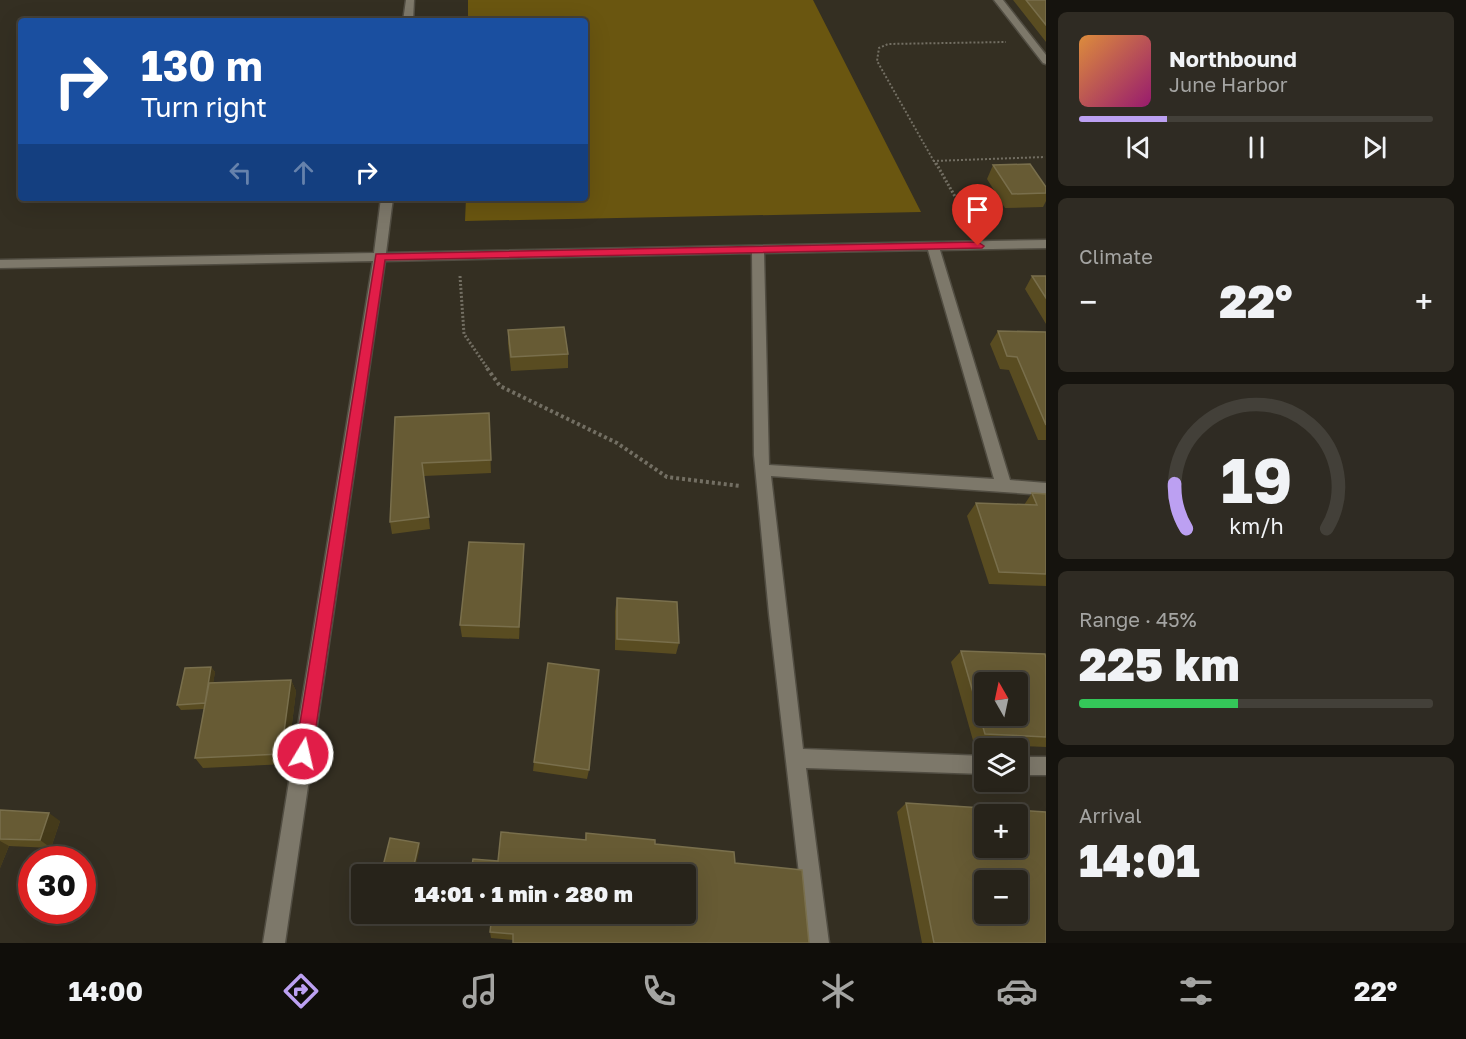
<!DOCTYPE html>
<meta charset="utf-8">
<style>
:root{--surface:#27231a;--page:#2f2b23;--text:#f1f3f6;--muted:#a4a4a2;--line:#434039;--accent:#bca0f2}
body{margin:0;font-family:"Golos Text",sans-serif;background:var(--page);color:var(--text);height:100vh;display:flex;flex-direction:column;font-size:22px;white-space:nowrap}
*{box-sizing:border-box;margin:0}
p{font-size:20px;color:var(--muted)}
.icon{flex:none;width:33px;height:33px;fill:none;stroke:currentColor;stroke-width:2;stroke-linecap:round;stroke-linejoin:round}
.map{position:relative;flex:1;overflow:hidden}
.side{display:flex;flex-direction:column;gap:12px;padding:12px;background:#15130e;width:420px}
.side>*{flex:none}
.hud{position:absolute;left:18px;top:18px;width:570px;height:183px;border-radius:6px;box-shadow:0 6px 24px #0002,0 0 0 2px var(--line);background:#1a4fa0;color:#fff;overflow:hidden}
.needle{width:39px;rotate:351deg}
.fabs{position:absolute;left:974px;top:672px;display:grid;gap:12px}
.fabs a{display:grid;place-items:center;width:54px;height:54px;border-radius:6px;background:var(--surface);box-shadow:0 6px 24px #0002,0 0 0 2px var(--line);font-size:30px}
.speed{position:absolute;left:18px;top:846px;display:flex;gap:12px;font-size:30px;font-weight:700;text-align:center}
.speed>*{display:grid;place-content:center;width:78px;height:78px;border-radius:50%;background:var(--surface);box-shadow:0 6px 24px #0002,0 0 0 2px var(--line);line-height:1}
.speed .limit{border:9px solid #d22;background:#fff;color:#111}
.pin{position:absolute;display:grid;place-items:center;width:51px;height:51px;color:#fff;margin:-62px -26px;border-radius:50% 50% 50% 0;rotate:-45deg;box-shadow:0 0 6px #0007}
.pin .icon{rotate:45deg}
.me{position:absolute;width:66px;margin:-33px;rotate:9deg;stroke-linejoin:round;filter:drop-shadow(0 0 4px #0008)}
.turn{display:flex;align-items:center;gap:21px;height:126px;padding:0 24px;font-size:27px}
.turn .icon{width:78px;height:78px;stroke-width:2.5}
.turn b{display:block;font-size:42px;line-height:51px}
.lanes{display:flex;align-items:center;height:57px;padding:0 24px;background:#0003;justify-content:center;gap:30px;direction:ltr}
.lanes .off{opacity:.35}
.big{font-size:45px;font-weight:800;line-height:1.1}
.side .tile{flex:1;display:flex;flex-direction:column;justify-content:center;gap:9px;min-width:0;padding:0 21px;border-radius:9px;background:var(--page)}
.side .dial{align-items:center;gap:0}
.dial svg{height:156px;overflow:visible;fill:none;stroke:var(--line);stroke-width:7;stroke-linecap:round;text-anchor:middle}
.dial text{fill:var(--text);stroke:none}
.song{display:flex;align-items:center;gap:18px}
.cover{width:72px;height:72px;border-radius:9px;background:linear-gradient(135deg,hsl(30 70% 55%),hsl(320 70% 35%))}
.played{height:6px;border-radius:3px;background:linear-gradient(90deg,var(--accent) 25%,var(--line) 25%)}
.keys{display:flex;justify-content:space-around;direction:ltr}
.heat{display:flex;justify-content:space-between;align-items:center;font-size:33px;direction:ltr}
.charge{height:9px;border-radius:4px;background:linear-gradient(90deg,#34c759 45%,var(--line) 0)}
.trip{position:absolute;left:351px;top:864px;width:345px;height:60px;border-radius:6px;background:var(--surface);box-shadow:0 6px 24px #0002,0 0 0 2px var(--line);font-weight:800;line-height:60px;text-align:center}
.dock{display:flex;height:96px;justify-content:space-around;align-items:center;background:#100e0a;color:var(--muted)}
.dock .icon{width:42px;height:42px}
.dock .current{color:var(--accent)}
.dock b{font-size:27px;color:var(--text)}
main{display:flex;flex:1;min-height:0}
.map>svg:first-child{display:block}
.green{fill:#6a5610}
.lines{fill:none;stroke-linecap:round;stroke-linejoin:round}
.minor-casing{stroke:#514d42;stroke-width:3}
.path-far2{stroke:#736f63;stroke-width:2;stroke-dasharray:2 2;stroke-linecap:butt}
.path-far1{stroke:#736f63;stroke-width:3;stroke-dasharray:2 2;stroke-linecap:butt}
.path{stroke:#736f63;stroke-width:4;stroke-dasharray:3 3;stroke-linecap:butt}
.minor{fill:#7d786a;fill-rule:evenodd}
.wall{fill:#594c21}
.shaded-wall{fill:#443a1a}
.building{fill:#675b34;stroke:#796f4c;stroke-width:1.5;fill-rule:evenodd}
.route{fill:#e11d48;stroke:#92132f;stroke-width:1.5}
</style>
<main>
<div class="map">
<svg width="1046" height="943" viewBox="0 0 1046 943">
<rect width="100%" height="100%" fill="#342f22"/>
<path class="green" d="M468,0H813L921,212L465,221L466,198H585V21H436L468,18Z"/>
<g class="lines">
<defs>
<path id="minor" d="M406,0H414L413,21H403Z
M994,0H1003L1046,55V64L1043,63Z
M381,198H393L386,253L1046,240V248L940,250L1010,480L1046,483V495L771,476L803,749L984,756V774L806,768L829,943H807L769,614L754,455L752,253L385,261L285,943H263L373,261L0,268V260L374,253ZM928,250L994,479L769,465L764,253Z
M1017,757H1046V775H1017Z"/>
</defs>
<use href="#minor" class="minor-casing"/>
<path class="path-far2" d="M933,161L1045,157
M936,165L877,61L879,48L888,44L1006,42"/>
<path class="path-far1" d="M936,163L962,209
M460,276L464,334L488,369"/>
<path class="path" d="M487,368L500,386L617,443L667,477L740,486"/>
<use href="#minor" class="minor"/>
</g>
<path class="wall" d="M1013,0H1046V42Z
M993,165L1046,187V201L1043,207L1005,208L987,179Z
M1032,276H1046V324L1025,289Z
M508,330L568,354V368L511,371L508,344Z
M998,331L1046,332V440H1038L1009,370L1000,369L990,344Z
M489,413L491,473L424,476L430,529L392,534L390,522L395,417Z
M1032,493L1046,494V586L989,584L967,516L976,503L1024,505Z
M524,544L519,639L462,637L460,625Z
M617,598L679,643L676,654L615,650V611Z
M961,651L1046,658V747L974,744L951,662Z
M211,667L215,672L213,683L291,680L296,691L287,764L203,768L195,758L204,709L181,710L177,705Z
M534,762L589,770L587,779L533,771Z
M906,803L1046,943H922L897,812Z
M0,810L60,821L51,848L9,846L0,868Z
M586,833L655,840L513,940L491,938L490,932L498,861L585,840Z"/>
<path class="shaded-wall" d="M524,544V557L519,639V627Z
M211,667L215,672L209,709L205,703Z
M291,680L296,691L287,764L281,754Z
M49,813L60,821L51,848L40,840Z
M0,841L9,846L0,868Z
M419,843L420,847L414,874H412Z"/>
<path class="building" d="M1026,0H1046V25Z
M1030,164L1046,187V193L1012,194L993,165Z
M1032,276H1046V298Z
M564,327L568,354L511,357L508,330Z
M998,331L1046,332V425L1017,357L1007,356Z
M489,413L491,460L422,463L429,517L390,522L395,417Z
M1032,493L1046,494V574L999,572L976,503L1037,505Z
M469,542L524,544L519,627L460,625Z
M617,598L677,602L679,643L617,639Z
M961,651L1045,654L1046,658V737L985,734ZM984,682H1017V716H984Z
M548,663L599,670L589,770L534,762Z
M211,667L205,703L177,705L185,668Z
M291,680L281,754L195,758L209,683Z
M906,803L1046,812V943H934ZM984,814H1017V848H984ZM984,880H1017V914H984Z
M0,810L49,813L40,840L0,839Z
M501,832L586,840V833L655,840V844L734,852L735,863L802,870L809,943H513V934L490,932L492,914H686V874H471L473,859L498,861Z
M390,838L419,843L412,874H381Z"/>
<path class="route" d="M978,242L984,246L982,248L385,260L312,754L309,760L303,762L297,760L295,754L376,254Z"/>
</svg>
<div class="fabs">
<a><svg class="needle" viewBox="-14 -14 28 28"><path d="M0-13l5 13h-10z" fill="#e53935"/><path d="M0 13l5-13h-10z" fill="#a4a4a2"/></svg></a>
<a><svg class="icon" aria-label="layers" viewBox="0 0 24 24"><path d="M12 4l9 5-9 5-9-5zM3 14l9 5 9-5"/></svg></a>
<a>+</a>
<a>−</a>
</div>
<div class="speed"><div class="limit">30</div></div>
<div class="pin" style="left:978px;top:246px;background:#d93025"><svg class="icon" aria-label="arrive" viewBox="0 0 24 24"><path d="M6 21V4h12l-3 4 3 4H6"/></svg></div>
<svg class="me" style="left:303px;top:754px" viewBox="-20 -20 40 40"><circle r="17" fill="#e11d48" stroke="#fff" stroke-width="3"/><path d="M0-11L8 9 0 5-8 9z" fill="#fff"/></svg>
<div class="trip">14:01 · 1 min · 280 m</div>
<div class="hud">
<div class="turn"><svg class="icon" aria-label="right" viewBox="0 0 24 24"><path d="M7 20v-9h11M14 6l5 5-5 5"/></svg><div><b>130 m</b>Turn right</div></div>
<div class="lanes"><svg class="icon off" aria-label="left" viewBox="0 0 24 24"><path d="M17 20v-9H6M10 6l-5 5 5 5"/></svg><svg class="icon off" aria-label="ahead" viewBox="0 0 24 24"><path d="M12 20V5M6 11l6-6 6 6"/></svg><svg class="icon" aria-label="right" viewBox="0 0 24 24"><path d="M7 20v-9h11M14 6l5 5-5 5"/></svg></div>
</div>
</div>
<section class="side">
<div class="tile">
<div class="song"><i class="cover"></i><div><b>Northbound</b><p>June Harbor</p></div></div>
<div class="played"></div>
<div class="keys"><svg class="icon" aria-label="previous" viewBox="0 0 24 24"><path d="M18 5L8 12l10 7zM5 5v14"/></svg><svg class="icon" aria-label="pause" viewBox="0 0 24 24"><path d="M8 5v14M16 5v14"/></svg><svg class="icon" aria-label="next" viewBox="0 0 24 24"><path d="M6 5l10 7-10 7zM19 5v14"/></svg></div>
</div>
<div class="tile"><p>Climate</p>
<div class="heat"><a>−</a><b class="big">22°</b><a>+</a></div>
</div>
<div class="tile dial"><svg viewBox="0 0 100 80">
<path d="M14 69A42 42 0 1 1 86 69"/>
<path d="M14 69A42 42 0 0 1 8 46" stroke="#bca0f2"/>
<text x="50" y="56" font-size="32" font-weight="700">19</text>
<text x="50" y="72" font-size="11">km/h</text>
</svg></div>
<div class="tile"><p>Range · 45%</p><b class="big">225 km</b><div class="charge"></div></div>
<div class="tile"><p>Arrival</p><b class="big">14:01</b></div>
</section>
</main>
<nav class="dock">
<b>14:00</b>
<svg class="icon current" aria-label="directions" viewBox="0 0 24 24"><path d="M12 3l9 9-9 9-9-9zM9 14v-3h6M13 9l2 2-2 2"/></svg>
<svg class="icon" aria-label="music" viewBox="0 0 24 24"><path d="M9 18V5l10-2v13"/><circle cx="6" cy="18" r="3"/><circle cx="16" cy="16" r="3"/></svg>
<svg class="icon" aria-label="phone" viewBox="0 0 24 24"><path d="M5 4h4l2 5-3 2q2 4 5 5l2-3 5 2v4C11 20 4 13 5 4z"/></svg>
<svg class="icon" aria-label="climate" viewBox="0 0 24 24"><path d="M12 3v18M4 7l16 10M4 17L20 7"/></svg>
<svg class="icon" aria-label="car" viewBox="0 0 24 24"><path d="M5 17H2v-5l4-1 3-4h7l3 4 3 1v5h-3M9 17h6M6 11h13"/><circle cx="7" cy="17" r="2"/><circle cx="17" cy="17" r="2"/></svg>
<svg class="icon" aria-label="filters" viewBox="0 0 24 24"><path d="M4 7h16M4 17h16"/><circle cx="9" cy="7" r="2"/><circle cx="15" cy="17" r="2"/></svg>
<b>22°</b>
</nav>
